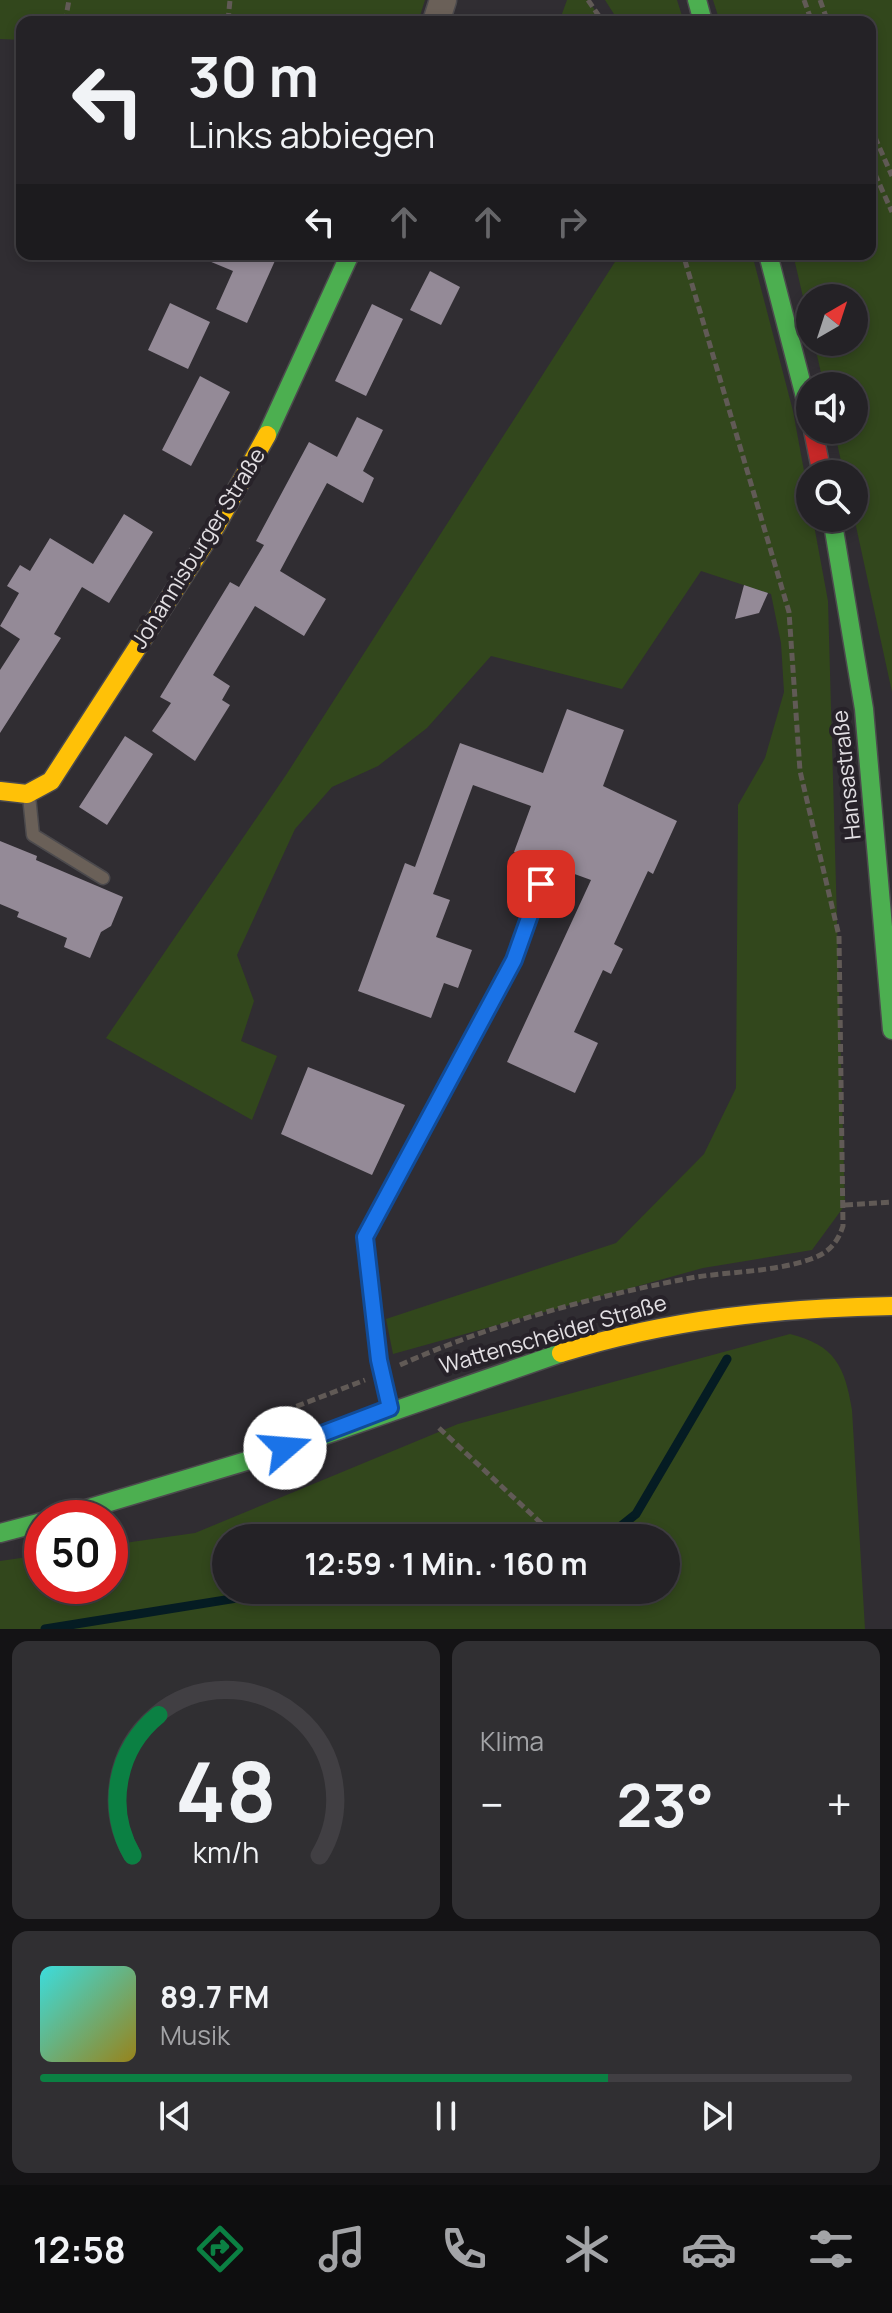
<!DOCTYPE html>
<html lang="de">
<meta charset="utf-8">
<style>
:root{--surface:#242226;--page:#302f32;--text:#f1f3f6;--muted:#a3a4a7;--line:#413f43;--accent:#0b8043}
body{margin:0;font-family:Manrope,sans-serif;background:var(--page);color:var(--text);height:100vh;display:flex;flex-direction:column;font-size:30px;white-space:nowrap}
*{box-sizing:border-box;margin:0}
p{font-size:26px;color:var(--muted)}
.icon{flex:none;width:44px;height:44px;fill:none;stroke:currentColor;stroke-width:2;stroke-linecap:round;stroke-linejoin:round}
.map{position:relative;height:1629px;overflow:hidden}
.drawer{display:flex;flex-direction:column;gap:12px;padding:12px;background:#141315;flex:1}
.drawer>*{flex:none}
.top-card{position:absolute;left:16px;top:16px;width:860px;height:244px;border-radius:16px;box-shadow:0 4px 12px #0003,0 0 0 2px var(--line);background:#242226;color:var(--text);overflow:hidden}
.needle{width:52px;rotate:39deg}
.controls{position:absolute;left:796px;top:284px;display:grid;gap:16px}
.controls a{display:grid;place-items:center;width:72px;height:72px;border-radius:50%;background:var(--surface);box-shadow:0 4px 12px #0003,0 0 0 2px var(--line);font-size:40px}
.speed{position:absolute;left:24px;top:1500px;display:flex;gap:16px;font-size:40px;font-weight:700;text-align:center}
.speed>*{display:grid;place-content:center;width:104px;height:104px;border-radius:50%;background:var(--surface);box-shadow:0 4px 12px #0003,0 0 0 2px var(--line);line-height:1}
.speed .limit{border:12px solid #d22;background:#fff;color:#111}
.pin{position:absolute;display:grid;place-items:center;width:68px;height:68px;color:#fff;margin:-34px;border-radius:16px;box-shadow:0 4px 12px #0006}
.me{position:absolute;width:88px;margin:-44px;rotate:72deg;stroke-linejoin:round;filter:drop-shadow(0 0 6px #0008)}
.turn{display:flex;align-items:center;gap:28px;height:168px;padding:0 40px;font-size:36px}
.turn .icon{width:104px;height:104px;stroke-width:2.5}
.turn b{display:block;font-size:56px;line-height:68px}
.lanes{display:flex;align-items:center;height:76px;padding:0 40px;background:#0003;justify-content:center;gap:40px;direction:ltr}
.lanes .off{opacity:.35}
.big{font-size:60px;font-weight:700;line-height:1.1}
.drawer .card{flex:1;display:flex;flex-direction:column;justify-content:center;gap:12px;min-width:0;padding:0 28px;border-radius:16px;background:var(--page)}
.drawer .dial{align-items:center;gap:0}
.dial svg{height:208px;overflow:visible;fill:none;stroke:var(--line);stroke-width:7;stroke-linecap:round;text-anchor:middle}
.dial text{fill:var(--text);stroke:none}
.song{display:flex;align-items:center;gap:24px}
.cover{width:96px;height:96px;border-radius:12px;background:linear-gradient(135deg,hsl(180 70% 55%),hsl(50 70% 35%))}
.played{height:8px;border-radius:4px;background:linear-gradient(90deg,var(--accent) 70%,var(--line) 70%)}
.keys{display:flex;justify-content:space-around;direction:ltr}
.heat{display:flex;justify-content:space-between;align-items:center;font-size:44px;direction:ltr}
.drawer .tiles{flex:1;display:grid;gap:12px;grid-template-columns:1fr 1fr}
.card:last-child{grid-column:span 2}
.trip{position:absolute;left:212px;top:1524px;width:468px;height:80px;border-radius:40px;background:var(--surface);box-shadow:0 4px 12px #0003,0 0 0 2px var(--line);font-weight:700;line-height:80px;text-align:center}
.tabs{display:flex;height:128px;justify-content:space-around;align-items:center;background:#0e0e0f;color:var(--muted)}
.tabs .icon{width:56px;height:56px}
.tabs .active{color:var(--accent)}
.tabs b{font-size:36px;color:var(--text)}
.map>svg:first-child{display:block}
.green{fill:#32471c;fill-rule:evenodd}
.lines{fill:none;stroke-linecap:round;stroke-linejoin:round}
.stream{stroke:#051c23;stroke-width:9}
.building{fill:#948a97}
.lane-casing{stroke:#4c4a4d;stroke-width:15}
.street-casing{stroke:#4c4a4d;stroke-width:29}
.fast-casing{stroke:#4c4a4d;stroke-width:21}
.slow-casing{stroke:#4c4a4d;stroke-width:21}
.jam-casing{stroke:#4c4a4d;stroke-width:21}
.path{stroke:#615a56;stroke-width:5;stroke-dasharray:8 4;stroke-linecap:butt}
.lane{stroke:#6a6058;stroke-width:12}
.street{stroke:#6a6058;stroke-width:26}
.fast{stroke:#4caf50;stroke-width:18}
.slow{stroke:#ffc107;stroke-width:18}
.jam{stroke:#c62828;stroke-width:18}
.route-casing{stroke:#114b97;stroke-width:20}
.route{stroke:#1a73e8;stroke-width:14}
.labels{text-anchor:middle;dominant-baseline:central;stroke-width:8;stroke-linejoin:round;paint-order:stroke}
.street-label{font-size:22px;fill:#e2dfe3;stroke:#272229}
</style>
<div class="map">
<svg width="892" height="1629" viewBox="0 0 892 1629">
<rect width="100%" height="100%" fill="#302d32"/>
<path class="green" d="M0,0H425L418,22H22V40L0,39Z
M567,0H588L603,22H559Z
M605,0H677L684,22H619Z
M713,0H892V692L854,517V474H844L834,430H854V386H824L814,342H854V298H810V327L793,254H870V22H720Z
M620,254H752L793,411L828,601L845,1205L812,1250L703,1268L393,1354L386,1319L616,1243L704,1154L736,1088L738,805L765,758L784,692L781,643L771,594L701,571L622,689L491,656L427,728L378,766L332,787L295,829L237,955L254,1001L241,1041L277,1056L252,1120L106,1038L286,775Z
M790,1334C835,1345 845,1367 852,1410L865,1629H0V1561L42,1555V1586H110V1545L195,1533L458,1424ZM226,1538H666V1590H226Z"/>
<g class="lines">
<path class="stream" d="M606,1538L636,1514L727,1359
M45,1629L287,1590"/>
</g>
<path class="building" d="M192,254H278L247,323L216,309L233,271Z
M430,271L460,287L441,325L410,310Z
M170,303L210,322L188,369L148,350Z
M372,304L403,319L366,396L335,381Z
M200,376L230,392L191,466L162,450Z
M357,417L383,430L363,471L374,478L363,503L327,483L280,571L326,599L304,636L255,606L213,675L230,686L222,700L230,705L195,761L152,731L171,703L160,697L230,582L239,587L264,545L256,541L309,442L337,457Z
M124,514L153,532L109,603L82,587L54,634L61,638L0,733V670L20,639L0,626L19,593L7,586L20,565L30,571L50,538L93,564Z
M744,585L768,593L759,613L735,619Z
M567,709L624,730L603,786L677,821L653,874L648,871L614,944L623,949L611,974L603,970L574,1032L598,1043L575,1093L507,1062L591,880L514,852L531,806L473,785L433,894L450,900L436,937L472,950L458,988L444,983L431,1018L358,991L405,863L415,867L460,743L543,773Z
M125,736L153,754L107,825L79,807Z
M0,841L37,856L36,860L123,897L111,926L101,932L90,958L64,947L67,938L17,917L19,912L0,904Z
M308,1067L405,1105L372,1175L281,1134Z"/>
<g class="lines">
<defs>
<path id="lane" d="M29,796L33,835L103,878
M390,1408L379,1360L365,1237L514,960L541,884"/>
<path id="street" d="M436,22L443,0"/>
<path id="fast" d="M697,0L703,22
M768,254L810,416
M267,435L350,254
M832,518L864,709L892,1030
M56,1518L270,1454L561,1353
M0,1533L42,1522"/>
<path id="slow" d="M0,791L27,794L51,781L216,526L267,435
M561,1353C670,1319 778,1308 892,1306"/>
<path id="jam" d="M813,430L822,474"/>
</defs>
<use href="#lane" class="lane-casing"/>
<use href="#street" class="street-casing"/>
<use href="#fast" class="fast-casing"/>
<use href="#slow" class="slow-casing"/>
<use href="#jam" class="jam-casing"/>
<path class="path" d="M588,0L603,22
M804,0L812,22
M820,0L828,22
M228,21L230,0
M65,22L69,0
M870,126L892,176
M870,163L892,212
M845,1205L892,1202
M400,1365C492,1324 587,1298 685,1279C726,1271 771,1273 811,1259C828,1253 837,1244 843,1226L839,936L800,771L789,612L683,254
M274,1415L365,1380
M439,1428L557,1538
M598,1590L599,1592"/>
<use href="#lane" class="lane"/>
<use href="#street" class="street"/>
<use href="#fast" class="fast"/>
<use href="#slow" class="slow"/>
<use href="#jam" class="jam"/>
</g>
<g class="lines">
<defs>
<path id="route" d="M285,1448L390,1408L379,1360L365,1237L514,960L541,884"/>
</defs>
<use href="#route" class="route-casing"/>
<use href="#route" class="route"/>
</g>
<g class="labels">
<g class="street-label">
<text transform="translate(198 548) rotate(-58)">Johannisburger Straße</text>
<text transform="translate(846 775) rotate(-96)">Hansastraße</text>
<text transform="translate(553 1334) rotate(-16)">Wattenscheider Straße</text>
</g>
</g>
</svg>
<div class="controls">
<a><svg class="needle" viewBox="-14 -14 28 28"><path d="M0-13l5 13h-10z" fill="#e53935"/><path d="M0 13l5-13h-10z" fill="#a3a4a7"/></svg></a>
<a><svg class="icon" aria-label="sound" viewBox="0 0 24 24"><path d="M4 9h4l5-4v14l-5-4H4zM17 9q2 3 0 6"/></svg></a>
<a><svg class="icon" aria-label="search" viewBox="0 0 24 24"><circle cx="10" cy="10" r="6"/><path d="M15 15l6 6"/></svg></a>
</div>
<div class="speed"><div class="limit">50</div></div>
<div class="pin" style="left:541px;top:884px;background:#d93025"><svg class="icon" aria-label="arrive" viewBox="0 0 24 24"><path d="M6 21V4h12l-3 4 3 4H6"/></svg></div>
<svg class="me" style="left:285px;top:1448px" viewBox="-20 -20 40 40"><circle r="19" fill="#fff"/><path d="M0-13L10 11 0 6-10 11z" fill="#1a73e8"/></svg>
<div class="trip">12:59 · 1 Min. · 160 m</div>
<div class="top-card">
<div class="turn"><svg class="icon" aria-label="left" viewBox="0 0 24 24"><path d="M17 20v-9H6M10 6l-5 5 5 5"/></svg><div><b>30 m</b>Links abbiegen</div></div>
<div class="lanes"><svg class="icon" aria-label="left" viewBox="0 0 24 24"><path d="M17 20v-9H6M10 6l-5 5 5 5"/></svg><svg class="icon off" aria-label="ahead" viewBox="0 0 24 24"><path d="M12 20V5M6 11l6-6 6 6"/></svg><svg class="icon off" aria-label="ahead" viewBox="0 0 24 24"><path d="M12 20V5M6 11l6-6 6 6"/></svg><svg class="icon off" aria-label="right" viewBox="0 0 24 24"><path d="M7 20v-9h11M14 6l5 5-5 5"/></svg></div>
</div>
</div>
<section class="drawer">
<div class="tiles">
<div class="card dial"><svg viewBox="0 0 100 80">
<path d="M14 69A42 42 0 1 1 86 69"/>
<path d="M14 69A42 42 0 0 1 24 15" stroke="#0b8043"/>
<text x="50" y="56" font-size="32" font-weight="700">48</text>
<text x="50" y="72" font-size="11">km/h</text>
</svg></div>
<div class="card"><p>Klima</p>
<div class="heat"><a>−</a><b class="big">23°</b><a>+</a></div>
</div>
<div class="card">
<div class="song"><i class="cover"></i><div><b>89.7 FM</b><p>Musik</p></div></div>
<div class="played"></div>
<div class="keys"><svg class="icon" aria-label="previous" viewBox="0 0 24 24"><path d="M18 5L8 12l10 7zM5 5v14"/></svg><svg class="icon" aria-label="pause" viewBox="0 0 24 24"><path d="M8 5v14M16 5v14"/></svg><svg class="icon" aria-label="next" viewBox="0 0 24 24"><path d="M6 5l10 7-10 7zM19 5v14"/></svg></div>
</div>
</div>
</section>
<nav class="tabs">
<b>12:58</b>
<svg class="icon active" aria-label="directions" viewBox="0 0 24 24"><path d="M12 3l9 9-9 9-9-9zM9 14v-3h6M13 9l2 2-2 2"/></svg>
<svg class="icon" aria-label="music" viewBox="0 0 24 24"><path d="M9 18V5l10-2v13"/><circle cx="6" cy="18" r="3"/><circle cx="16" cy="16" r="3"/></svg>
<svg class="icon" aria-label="phone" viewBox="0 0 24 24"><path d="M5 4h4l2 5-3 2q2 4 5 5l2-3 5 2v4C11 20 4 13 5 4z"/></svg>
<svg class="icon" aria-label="climate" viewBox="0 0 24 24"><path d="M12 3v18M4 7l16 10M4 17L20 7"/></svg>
<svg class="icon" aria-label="car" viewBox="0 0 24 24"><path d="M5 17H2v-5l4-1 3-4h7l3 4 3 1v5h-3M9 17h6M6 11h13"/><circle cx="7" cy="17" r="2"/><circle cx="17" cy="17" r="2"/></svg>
<svg class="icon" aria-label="filters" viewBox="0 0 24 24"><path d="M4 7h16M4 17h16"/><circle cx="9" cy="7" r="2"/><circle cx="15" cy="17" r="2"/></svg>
</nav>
